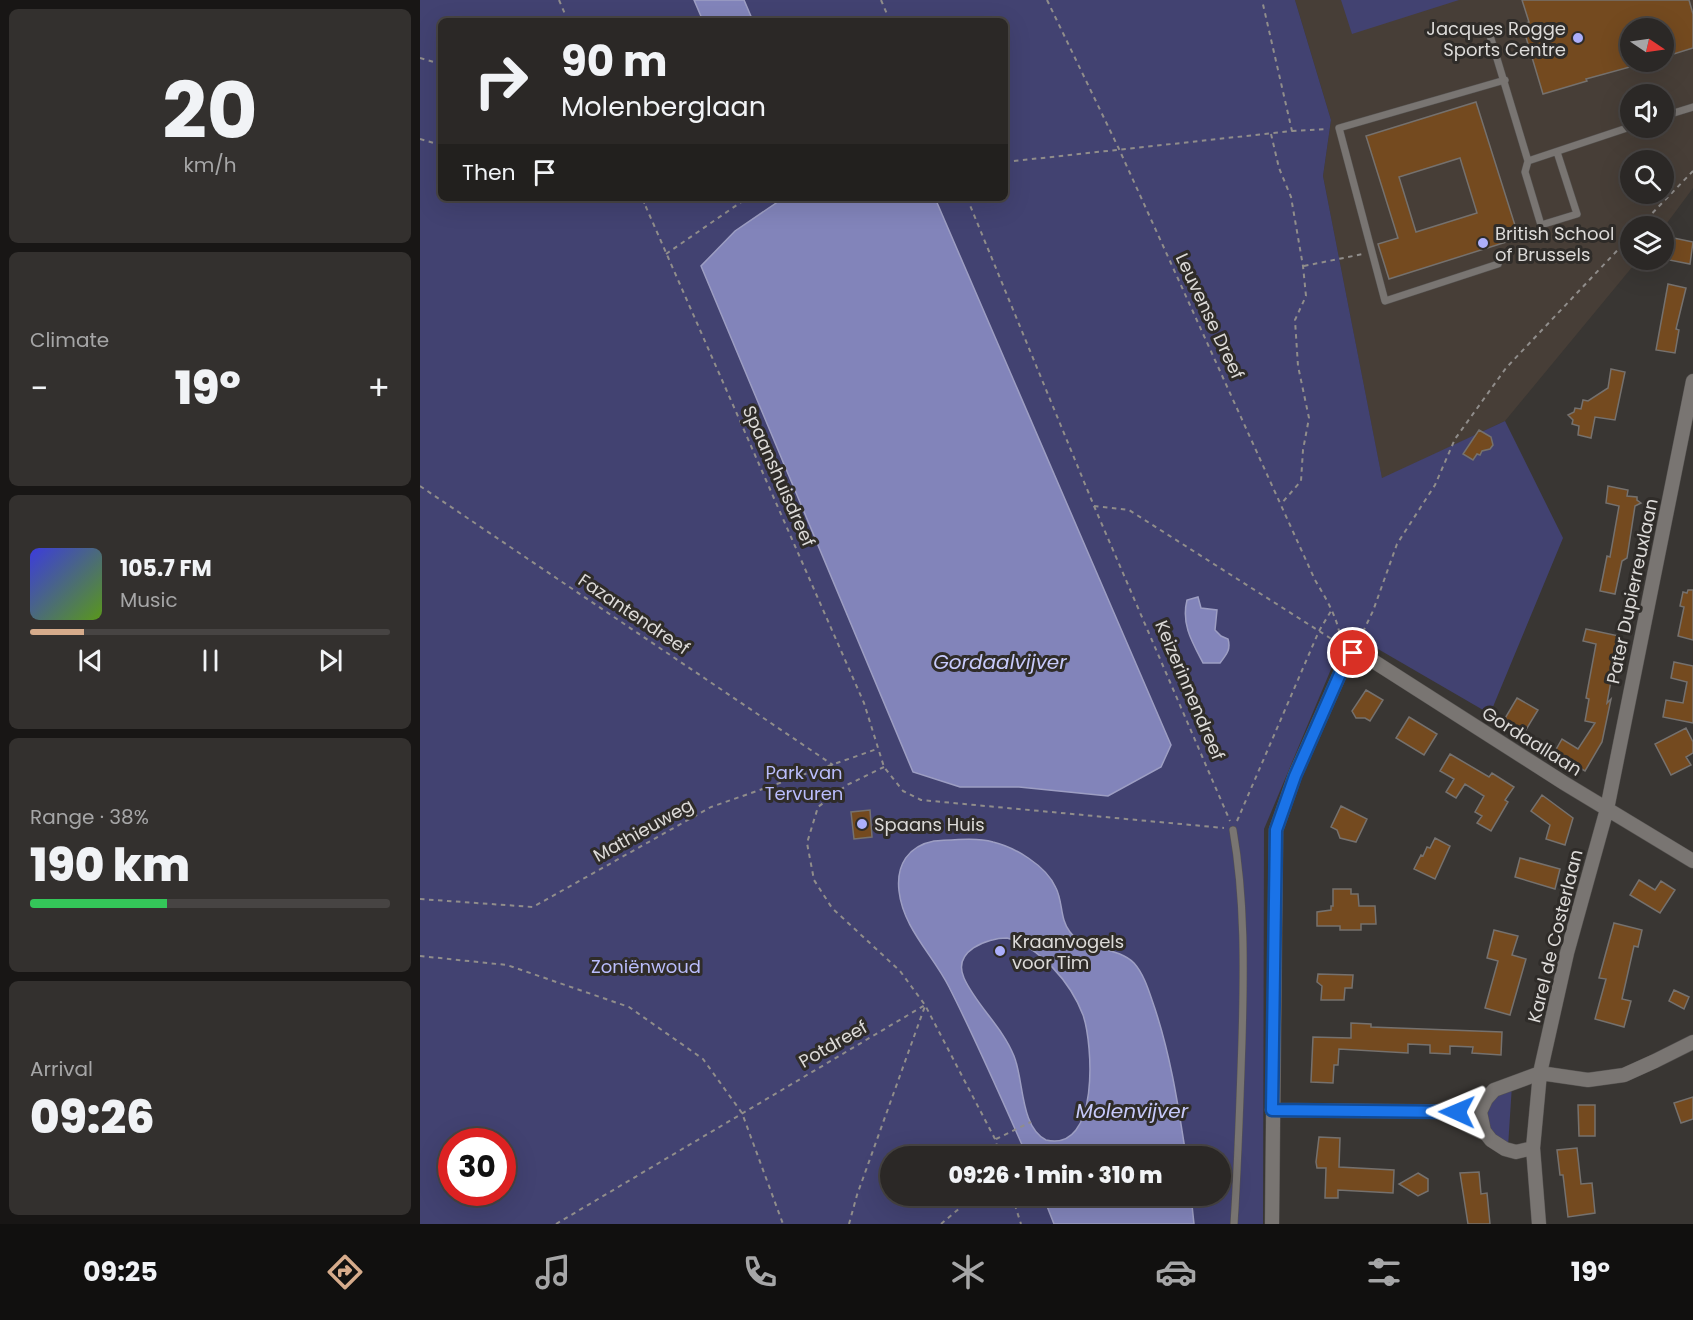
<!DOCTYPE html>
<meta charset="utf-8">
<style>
:root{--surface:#2b2826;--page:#33302e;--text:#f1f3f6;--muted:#a6a6a7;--line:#474443;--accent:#d6ab8b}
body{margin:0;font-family:Poppins,sans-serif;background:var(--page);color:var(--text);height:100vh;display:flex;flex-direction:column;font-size:22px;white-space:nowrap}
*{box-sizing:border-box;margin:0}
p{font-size:20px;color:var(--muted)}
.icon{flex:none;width:33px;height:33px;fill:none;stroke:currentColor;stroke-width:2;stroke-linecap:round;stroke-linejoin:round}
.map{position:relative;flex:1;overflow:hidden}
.side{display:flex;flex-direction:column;gap:9px;padding:9px;background:#181615;width:420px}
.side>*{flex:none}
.guide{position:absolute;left:18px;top:18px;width:570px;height:183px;border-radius:9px;box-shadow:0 6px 24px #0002,0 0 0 2px var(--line);background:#2b2826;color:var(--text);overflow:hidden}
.needle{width:39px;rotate:103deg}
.fabs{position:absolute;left:1200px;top:18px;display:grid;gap:12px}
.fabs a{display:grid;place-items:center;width:54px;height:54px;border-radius:50%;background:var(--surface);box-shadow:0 6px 24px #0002,0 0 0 2px var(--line);font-size:30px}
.speed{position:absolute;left:18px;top:1128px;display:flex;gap:12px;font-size:30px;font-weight:700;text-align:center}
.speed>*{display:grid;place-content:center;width:78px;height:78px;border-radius:50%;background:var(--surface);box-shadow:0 6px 24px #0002,0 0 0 2px var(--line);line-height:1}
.speed .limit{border:9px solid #d22;background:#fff;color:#111}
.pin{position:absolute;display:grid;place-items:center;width:51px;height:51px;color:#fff;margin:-26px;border:3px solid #fff;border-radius:50%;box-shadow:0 2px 6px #0007}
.me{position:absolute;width:66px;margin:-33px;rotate:271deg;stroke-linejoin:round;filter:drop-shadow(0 0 4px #0008)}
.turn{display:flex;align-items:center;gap:21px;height:126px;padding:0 24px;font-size:27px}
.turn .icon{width:78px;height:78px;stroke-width:2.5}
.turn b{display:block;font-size:42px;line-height:51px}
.then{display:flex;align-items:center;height:57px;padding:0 24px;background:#0003;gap:12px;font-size:22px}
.big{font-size:45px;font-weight:800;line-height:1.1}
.side .card{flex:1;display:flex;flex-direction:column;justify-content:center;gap:9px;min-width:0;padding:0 21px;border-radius:9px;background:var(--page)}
.side .dial{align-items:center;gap:0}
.dial b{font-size:78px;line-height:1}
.song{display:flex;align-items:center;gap:18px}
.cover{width:72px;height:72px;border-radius:9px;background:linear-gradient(135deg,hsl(240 70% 55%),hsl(90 70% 35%))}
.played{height:6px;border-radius:3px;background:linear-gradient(90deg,var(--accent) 15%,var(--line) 15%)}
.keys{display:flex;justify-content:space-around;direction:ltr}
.heat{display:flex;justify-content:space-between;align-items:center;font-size:33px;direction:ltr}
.charge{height:9px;border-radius:4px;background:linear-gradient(90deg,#34c759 38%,var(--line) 0)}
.trip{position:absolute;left:460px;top:1146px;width:351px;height:60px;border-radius:30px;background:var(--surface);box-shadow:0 6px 24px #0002,0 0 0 2px var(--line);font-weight:800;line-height:60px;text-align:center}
.tab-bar{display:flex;height:96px;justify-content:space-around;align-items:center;background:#11100f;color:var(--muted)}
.tab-bar .icon{width:42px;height:42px}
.tab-bar .active{color:var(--accent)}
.tab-bar b{font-size:27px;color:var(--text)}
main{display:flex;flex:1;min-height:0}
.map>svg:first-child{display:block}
.built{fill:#473e37;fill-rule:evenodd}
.green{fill:#424271;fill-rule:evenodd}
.water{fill:#8284ba;stroke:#9d9ec3;stroke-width:1.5;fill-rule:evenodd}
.building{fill:#744a1f;stroke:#75716e;stroke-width:1.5;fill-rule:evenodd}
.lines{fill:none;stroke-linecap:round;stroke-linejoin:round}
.lane-casing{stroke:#555250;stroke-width:8}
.street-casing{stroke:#555250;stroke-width:15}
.path{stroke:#908d8b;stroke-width:2;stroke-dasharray:4.5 4.5;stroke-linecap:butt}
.lane{stroke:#797572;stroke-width:7}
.street{stroke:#797572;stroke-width:14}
.route-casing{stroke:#114b97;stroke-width:15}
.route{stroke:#1a73e8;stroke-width:10}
.poi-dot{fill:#acaffb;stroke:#2f2c29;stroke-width:2}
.labels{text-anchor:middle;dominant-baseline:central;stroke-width:6;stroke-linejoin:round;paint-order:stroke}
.poi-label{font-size:18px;fill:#dcdad8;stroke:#2f2c29;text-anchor:start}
.street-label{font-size:18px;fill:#dcdad8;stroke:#2f2c29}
.park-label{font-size:18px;fill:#babdfc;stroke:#2f2c29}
.water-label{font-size:20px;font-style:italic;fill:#c7cafa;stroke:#2f2c29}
</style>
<main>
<section class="side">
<div class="card dial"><b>20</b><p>km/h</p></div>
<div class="card"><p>Climate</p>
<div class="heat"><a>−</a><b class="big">19°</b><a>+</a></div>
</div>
<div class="card">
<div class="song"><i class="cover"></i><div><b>105.7 FM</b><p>Music</p></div></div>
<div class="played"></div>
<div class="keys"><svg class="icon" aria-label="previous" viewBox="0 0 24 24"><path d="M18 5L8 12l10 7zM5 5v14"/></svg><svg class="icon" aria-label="pause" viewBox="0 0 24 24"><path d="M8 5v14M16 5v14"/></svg><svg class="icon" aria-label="next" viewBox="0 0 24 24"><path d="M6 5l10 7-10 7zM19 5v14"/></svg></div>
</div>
<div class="card"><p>Range · 38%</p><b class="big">190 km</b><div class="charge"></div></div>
<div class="card"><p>Arrival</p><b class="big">09:26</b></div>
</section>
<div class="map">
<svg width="1273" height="1224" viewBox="0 0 1273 1224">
<rect width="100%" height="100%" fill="#393633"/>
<path class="built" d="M875,0H1273V188L1244,227L1210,226V260H1218L1085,421L962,479L903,176L911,120ZM1210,28H1244V62H1210ZM1210,94H1244V128H1210ZM1210,160H1244V194H1210Z"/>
<path class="green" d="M0,0H875L911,120L903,176L962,478L1085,421L1143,538L1070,714L927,631L844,829L843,1224H0ZM21,21H585V198H21ZM32,1142H82V1192H32ZM471,1156H801V1196H471Z
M921,0H1039L932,34Z
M1092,1085L1088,1147C1071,1136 1058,1114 1076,1097C1080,1092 1087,1089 1092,1085Z"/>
<path class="water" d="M274,0H324L333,21H283Z
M358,198H515L751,745L741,767L688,796L599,787H540L493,772L281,266L315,231L359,201Z
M778,597L781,608L797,610L795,630L801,636L808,639C811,649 807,654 800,663H783C772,642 761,624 767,600Z
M514,841C532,840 556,837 573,842C594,847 626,865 636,888C643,902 640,920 650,932C665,952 696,945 714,963C723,973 728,988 732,1000C750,1051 758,1104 766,1156H607C582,1100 557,1042 529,987C513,955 483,928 479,891C476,865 488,846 514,841ZM587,938C620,947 651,983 663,1015C673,1044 680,1153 626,1140C600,1127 604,1080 594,1056C582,1026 556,1005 544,978C532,951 567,938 587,938Z
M623,1196H771L774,1224H634Z"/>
<path class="building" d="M1102,0H1269L1273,14V48L1244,57V28H1210V67L1166,79L1167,81L1123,94L1102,24L1109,22Z
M1056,102L1099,238L969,279L958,244L978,238L946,136ZM1040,158L1057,213L996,232L979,177Z
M1244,236L1273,242L1270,264L1244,259Z
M1248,284L1266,288L1256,329L1259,330L1255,353L1236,350Z
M1191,369L1205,372L1195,420L1175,417L1171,438L1158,435L1159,426L1152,424L1153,420L1148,415L1154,412L1155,408L1161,409L1163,400L1168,401L1188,388Z
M1059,430L1071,437L1073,445L1070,449L1062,451L1060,455L1057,454L1053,460L1043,454Z
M1188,486L1208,490L1207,496L1217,497V500L1221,503L1215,506L1207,558L1202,561L1195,594L1180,591L1187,556L1190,557L1199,506L1186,503Z
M1268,590H1273V640L1258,636L1264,607L1260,606L1263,592L1267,593Z
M1166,629L1199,636L1187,703L1191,699L1182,742L1165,771L1134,753L1142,739L1158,749L1175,723L1165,721L1169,699L1166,698L1176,644L1163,641Z
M1254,662L1273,666V723L1243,717L1246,700L1263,703L1267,682L1251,678Z
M946,690L963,700L950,721L945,718H936L932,711Z
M1097,698L1118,710L1104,733L1084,720Z
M989,717L1017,734L1004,755L976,738Z
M1266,728L1273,742V753L1266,757L1271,765L1251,775L1235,744Z
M1030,754L1069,777L1072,773L1094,787L1085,800L1088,802L1071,831L1057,823L1062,816L1055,812L1064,796L1045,784L1036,798L1026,792L1034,779L1020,771Z
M1122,795L1153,818L1145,845L1126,839L1130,825L1111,811Z
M921,806L947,819L936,842L920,838L917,830L911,827Z
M450,810L452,837L434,839L431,812Z
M1015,838L1030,846L1015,879L994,869L1001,855L1003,856L1007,847L1010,848Z
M1100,858L1140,869L1135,889L1095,877Z
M1219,880L1235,890L1241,881L1255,890L1240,913L1210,895Z
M913,889H931V894H938L939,906H955L956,924H941V930H920V926H897V912L911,910V906H913Z
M1194,923L1222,930L1218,947L1214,946L1202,999L1211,1001L1204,1027L1175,1019L1186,979L1179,978Z
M1074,930L1098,936L1092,955L1106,959L1090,1015L1065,1008L1078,961L1067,958Z
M898,974L933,975L932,988H925L924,1000H901L902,986L897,982Z
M1254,990L1269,997L1264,1009L1249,1001Z
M931,1023L951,1024V1027L1082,1032L1081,1055L1052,1053L1053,1047L1030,1046V1054L1010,1053V1045L988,1044V1053L919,1049L918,1065H914L913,1083L891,1082L893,1037L931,1038Z
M1273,1097V1119L1261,1123L1254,1103Z
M1158,1105H1175V1136H1159Z
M899,1137L920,1138L919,1167L974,1170L973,1193L918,1190V1198H905L906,1168H897L896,1162Z
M1157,1148L1161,1184L1172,1183L1175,1213L1148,1217L1143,1175H1140L1137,1150Z
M1059,1172L1061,1194L1067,1193L1070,1224H1048L1040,1173Z
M998,1173L1008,1179V1191L998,1196L979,1184Z"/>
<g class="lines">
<defs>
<path id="lane" d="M1068,29L1108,161L1210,127
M1244,116L1273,107
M1108,161L1105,172L1121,225L1157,214L1137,152
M1078,264L965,301L919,128L1085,80
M813,830C825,899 824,970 822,1040C820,1102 818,1163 814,1224"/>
<path id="street" d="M852,1110L1060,1112
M1113,1148L1096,1152L1085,1149L1071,1140L1064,1131L1060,1112L1066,1099L1074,1090L1120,1073L1168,1080L1204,1075L1235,1061L1273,1042
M852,1224L856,830L875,775L927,658L933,653L939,652L1144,783L1273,861
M1119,1224L1113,1148L1120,1073L1147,953L1187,809L1273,381"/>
</defs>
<use href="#lane" class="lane-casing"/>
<use href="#street" class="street-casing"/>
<path class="path" d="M139,0L148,21
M461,0L470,21
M627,0L699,149L895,580C907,600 919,620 921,643
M0,58L21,64
M872,131L908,129
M851,134L859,168L871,197L883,266L886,296L875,320L878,366L889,418L883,450L881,481L861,504
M0,139L21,145
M585,162L872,131L842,0
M206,198L225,203
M222,198L444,703L464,767L483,791L501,800L804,828
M547,198L674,506L810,821
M1220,226L1273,171
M246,254L327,198
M884,266L943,254
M0,486L413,765
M674,506L709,510L921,645
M939,640L953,611L977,544L1015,485L1035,439L1086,368L1210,237
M464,767L427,785L398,807L387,843L394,880L412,908L480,971L505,1005L575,1139L580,1156
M817,821L899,631L911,611
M0,899L113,907L291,807L457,749
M0,956L87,965L209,1007L283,1059L322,1113L363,1224
M576,1139L611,1122
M592,1196L601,1224
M136,1224L505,1005
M429,1224L437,1195L505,1006
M521,1224L554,1196"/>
<use href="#lane" class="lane"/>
<use href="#street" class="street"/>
</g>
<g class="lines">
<defs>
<path id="route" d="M933,653L927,658L875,776L856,830L852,1110L1037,1112"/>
</defs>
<use href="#route" class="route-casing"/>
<use href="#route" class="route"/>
</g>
<g class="poi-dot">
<circle cx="1158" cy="38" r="6"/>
<circle cx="1063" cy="243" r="6"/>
<circle cx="442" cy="824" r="6"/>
<circle cx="580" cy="951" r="6"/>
</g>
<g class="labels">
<g class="poi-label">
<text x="1146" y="28" text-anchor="end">Jacques Rogge<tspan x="1146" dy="21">Sports Centre</tspan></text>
<text x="1075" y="233">British School<tspan x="1075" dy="21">of Brussels</tspan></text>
<text x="454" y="824">Spaans Huis</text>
<text x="592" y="941">Kraanvogels<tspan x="592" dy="21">voor Tim</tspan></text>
</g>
<g class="street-label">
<text transform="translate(790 316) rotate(65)">Leuvense Dreef</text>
<text transform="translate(359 476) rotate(66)">Spaanshuisdreef</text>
<text transform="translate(1212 591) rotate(-78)">Pater Dupierreuxlaan</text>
<text transform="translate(214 614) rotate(34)">Fazantendreef</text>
<text transform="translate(770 690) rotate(67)">Keizerinnendreef</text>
<text transform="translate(1112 741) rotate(32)">Gordaallaan</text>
<text transform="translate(223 830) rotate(-29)">Mathieuweg</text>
<text transform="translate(1135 936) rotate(-76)">Karel de Costerlaan</text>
<text transform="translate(413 1044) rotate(-30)">Potdreef</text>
</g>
<g class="park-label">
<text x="384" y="772">Park van<tspan x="384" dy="21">Tervuren</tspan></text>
<text x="226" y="966">Zoniënwoud</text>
</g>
<g class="water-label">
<text x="580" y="662">Gordaalvijver</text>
<text x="712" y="1111">Molenvijver</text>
</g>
</g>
</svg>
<div class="fabs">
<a><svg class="needle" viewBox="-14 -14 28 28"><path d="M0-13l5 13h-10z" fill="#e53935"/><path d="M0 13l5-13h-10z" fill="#a6a6a7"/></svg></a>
<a><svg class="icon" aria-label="sound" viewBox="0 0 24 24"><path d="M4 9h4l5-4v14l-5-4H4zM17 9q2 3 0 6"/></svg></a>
<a><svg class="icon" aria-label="search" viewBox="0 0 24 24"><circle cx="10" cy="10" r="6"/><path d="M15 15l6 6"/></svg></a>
<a><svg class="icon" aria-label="layers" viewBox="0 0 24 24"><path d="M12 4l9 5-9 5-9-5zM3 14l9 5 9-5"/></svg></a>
</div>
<div class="speed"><div class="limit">30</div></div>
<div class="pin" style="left:933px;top:653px;background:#d93025"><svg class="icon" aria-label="arrive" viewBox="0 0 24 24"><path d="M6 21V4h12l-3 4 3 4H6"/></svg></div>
<svg class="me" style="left:1037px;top:1112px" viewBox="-20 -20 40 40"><path d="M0-17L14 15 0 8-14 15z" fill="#1a73e8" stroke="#fff" stroke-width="4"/></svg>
<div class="trip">09:26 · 1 min · 310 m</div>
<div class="guide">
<div class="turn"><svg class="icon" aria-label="right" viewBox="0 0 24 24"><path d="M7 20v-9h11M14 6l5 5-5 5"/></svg><div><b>90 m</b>Molenberglaan</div></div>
<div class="then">Then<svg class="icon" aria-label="arrive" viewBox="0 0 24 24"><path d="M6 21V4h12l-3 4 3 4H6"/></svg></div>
</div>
</div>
</main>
<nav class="tab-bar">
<b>09:25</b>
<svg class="icon active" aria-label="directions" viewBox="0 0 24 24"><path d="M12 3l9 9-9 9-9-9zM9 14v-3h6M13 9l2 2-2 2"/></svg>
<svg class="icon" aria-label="music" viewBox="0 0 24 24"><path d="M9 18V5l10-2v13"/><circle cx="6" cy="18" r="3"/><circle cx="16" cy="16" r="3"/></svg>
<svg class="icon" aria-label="phone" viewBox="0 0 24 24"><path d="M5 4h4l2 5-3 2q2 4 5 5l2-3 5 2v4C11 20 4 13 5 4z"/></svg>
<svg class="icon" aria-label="climate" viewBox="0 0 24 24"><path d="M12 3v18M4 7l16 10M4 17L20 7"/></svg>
<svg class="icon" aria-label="car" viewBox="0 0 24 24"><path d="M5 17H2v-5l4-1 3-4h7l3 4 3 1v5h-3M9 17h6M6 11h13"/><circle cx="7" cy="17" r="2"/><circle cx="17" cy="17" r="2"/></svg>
<svg class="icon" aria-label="filters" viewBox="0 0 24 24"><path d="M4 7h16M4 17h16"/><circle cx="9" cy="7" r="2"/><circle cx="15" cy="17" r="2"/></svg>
<b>19°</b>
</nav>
